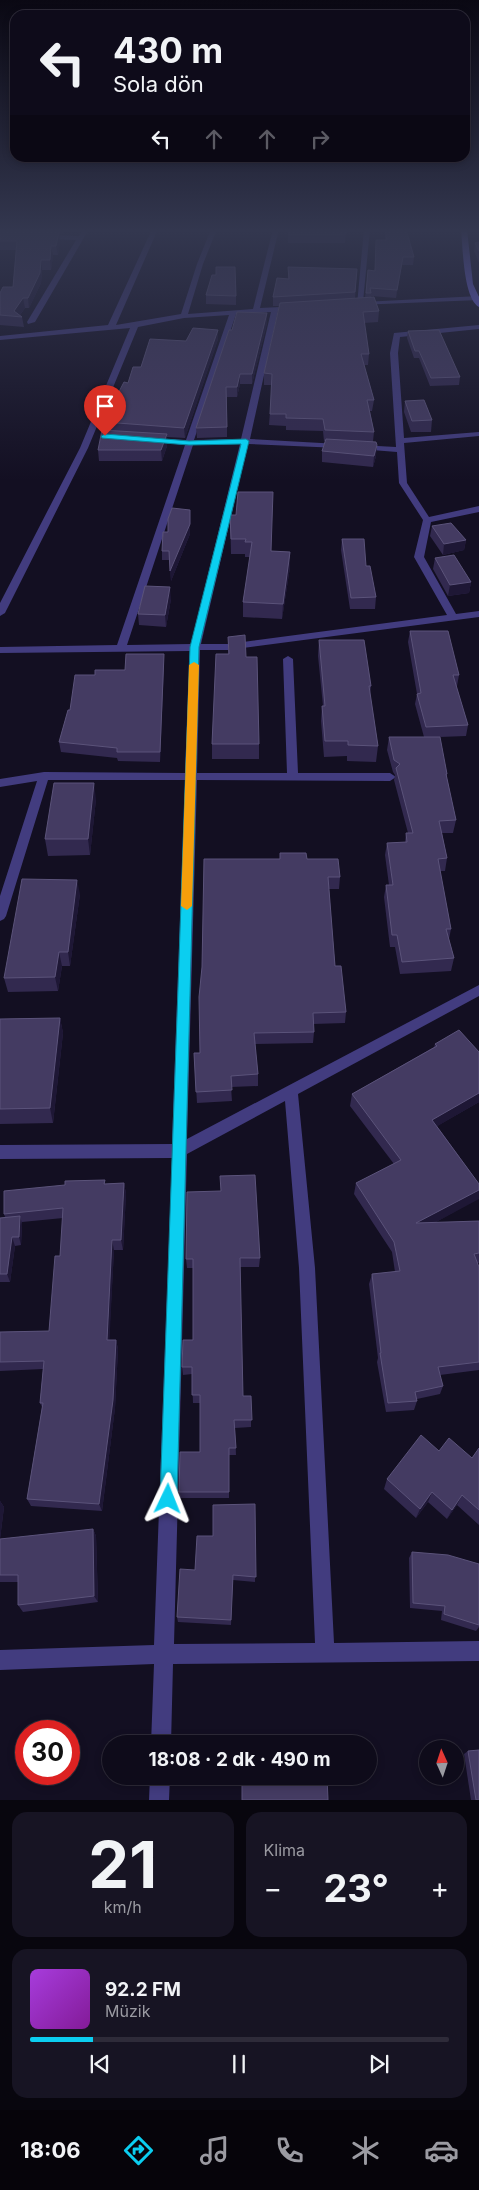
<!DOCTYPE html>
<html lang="tr">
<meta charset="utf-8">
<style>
:root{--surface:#0e0b1a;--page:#171423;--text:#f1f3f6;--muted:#9b9ba2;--line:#2e2b39;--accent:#0bcef0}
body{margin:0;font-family:Inter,sans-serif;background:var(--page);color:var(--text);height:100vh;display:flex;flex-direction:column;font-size:19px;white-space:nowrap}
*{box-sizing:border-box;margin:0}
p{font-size:16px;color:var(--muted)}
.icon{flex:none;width:28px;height:28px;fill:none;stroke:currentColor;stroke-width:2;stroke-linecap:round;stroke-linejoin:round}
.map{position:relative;height:1800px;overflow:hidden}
.side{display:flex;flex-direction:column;gap:12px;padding:12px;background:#08060e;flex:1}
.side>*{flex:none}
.hud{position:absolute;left:10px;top:10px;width:460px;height:152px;border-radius:15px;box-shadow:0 2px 8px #0003,0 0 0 1px var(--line);background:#0e0b1a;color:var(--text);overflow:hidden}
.needle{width:32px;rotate:357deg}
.fabs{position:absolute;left:419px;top:1740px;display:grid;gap:10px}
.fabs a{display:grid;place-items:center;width:45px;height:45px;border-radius:50%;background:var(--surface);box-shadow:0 2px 8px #0003,0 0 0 1px var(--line);font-size:25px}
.speed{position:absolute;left:15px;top:1720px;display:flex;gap:10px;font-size:25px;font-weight:700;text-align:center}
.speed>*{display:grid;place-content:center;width:65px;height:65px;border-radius:50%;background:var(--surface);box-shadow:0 2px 8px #0003,0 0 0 1px var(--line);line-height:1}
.speed .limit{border:8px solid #d22;background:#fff;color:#111}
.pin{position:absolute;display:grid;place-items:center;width:42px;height:42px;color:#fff;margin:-51px -21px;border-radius:50% 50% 50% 0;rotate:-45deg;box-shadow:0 0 5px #0007}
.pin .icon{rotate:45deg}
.me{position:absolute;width:55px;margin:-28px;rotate:2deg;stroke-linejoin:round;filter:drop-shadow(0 0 4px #0008)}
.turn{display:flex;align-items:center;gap:18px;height:105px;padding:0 20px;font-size:22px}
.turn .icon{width:65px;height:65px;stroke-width:2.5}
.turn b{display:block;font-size:35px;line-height:42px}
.lanes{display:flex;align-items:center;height:48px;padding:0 20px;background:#0003;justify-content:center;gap:25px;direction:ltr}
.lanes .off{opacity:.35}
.big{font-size:38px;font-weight:700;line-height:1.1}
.side .widget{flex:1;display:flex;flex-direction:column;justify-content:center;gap:8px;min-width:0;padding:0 18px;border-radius:15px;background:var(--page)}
.side .dial{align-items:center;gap:0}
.dial b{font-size:65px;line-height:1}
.song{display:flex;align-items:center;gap:15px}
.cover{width:60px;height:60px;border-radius:8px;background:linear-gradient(135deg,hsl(280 70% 55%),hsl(290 70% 35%))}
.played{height:5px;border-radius:2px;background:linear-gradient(90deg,var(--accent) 15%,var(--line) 15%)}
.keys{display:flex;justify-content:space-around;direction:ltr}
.heat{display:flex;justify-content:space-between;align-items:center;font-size:28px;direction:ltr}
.side .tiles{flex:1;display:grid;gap:12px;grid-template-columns:1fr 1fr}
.widget:last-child{grid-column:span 2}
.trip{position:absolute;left:102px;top:1735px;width:275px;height:50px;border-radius:25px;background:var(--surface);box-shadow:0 2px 8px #0003,0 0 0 1px var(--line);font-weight:700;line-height:50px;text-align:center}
.menu{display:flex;height:80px;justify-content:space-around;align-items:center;background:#06040a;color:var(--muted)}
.menu .icon{width:35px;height:35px}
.menu .current{color:var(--accent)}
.menu b{font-size:22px;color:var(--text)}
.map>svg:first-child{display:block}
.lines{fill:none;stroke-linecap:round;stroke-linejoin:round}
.street{fill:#423c7f;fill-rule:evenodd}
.secondary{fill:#786df9;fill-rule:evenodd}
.wall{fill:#32294f}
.shaded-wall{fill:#1e1735}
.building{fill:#443b62;stroke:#5b537a}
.route{fill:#0bcef0;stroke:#07869c}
.slow{fill:#f59e0b}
</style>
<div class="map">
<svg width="479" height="1800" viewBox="0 0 479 1800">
<rect width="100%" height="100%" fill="#130f22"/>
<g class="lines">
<path class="street" d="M83,229H89L35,322L28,324L27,322L76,240L42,239L39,237L42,235L79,236Z
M152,229H158L116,325L181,314L197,264L211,229H217L203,264L188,314L253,309L273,229H279L260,308L281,307L284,309L278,311L250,439L339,444L343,446L339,448L248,444L201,644H228L447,615L414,557L423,520L399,483L397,452L359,449L355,447L359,445L396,447L390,353L394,333L479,325V329L400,337L398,353L404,438L479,432V436L404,443L407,483L429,517L479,506V512L431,522L424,557L456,614L479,611V617L228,650H200L197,773H287L283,659L288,656L293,659L298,773H390L396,777L390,781L197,780L187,1139L479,985V996L298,1094L315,1268L334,1643L479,1641V1661L173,1664L171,1744H151L154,1664L0,1670V1650L154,1645L172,1158L0,1159V1145L172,1144L185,780H48L6,916L4,919L0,921V896L37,781L0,787V779L44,772L185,773L190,651L0,653V647L117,645L185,445L152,442L148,440L152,438L186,440L229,315L184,318L138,327L88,448L5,613L0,616V603L80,448L130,328L0,340V336L108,325ZM271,312L241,439L194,440L236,314ZM240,444L191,644L127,645L193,445ZM285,1101L299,1268L315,1643L174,1644L187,1154Z
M364,229H370L363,302L479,296V300L357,305Z
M150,1776H170L169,1800H149Z"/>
<path class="secondary" d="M461,229H467L473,284L479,297V307C463,298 463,247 461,229Z"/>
</g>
<path class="wall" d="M0,229H63L62,234H59L60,241L58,255H53L51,270H42L41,283L29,308H25L20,315L22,317L24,327L0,325V293L13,287L16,250H0Z
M230,229H252L251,231L230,230Z
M346,229L345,243H288V235Z
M385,229H406L414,257L413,265H402L396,298L371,296L379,311L378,322L364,323L369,354L368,365H364L374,400L372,411H370L374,432L373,441L376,456L373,467L322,462V451L325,441H324L323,431L286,430V426L269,425L272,385H264V373L279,306H273V297L288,279V267L357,269L355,299L365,298L368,270L374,271L385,240Z
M479,242V263L474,251L475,243Z
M206,295L236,296V305L206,304Z
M267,323L252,384H240L237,397H227V437L197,438L196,428L232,330Z
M408,331L460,377L459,385L430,386L419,358H414L407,338Z
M218,339L185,438L167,437V446L162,461H99L98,450L104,430V422L112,405L141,367L186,341Z
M405,401L432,420L431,432H411L404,412Z
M230,515L271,551L290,552V567L282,619L243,617V602L250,557H245V554H231Z
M190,519V534L171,581L170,560H162V551L168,532Z
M432,526L466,540L464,550L443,555L430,536Z
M342,539L366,566L376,597L375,609H350L341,550Z
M435,558L471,582L469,593L448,596L433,569Z
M171,599L166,627L139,625L138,614Z
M410,631L459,675L457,686H456L468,725L466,736L440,737L447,774V778L456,820L453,833H442L447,858L445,871H440L451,929L449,939L454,958L451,971L400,974L395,947H390L384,897L386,885H389L385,855L387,843L405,842L406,833H408L394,780L395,775L393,772L387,750L389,737H424L415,704L417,694L408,642Z
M228,637L246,657L259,744V759H212V744L228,654Z
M319,640L371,686L370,694L378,746L376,762L347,761V756L324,757L321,721L322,706H323L318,656Z
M164,664L160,762L118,761L117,758L61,752L59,742L70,710L95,675Z
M96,799L90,855L48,856L45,839Z
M280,853L307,859L340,877L339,889H329L335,966L346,1012L345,1023L313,1024L314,1032L313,1043L255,1044L258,1074V1086L231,1087L232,1101L197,1103L194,1053H200L280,859Z
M80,894L70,966H62L58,991L8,992L4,978Z
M60,1018L63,1033L53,1123L0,1124V1019Z
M435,1044L479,1052V1102L437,1126L479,1184V1198L434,1223L479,1221V1263H477L479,1267V1370L440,1375L443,1386L440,1394L417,1399V1401L414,1410L386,1412L377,1362L378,1358L369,1284L372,1274L395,1272L392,1252L354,1194L356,1183L394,1164L350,1106L352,1094L434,1047Z
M105,1180V1184L124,1183L126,1194L123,1250H114L109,1340H116L118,1349L115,1408L102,1511L31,1506L27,1499L42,1407L40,1403L43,1369L0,1371V1332L49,1331L60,1256L63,1218L22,1222V1224L21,1245L15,1246L10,1282H0V1218L5,1217L4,1214L65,1185Z
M260,1258L259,1267H240L243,1396H251V1427L235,1428L236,1455H229V1498H180L179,1492L200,1452V1403H193L192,1374L183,1375L182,1367L193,1340V1268H187L186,1259Z
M479,1448V1525L457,1505L447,1519L428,1502L416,1518L384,1489L387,1479L439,1451L472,1458Z
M0,1501L4,1507L0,1539L93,1529L96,1536L98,1602L23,1612L18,1605V1582H0Z
M255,1504V1582L233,1580L231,1625L178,1622L177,1617L195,1570L213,1536Z
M412,1552L479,1564V1627L476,1631L441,1620L442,1611L410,1608L409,1558Z
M468,1751L479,1800H471L464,1754Z"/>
<path class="shaded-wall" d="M59,232L60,241L58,255L56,246Z
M51,246L53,255L51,270L50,260Z
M403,257L402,265L396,298L397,290Z
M41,260L42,270L41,283L29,308L28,298Z
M23,298L25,308L19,316L14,311Z
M267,313V323L252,384V374Z
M218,330V339L185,438L184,428Z
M240,374V384L237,397V387Z
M167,434V446L162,461L161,450Z
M377,445L376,456L373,467L374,456Z
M190,510V534L171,581L170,571Z
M466,540L464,550L443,555L444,544Z
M290,552V567L282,619L283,604Z
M471,582L469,593L448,596L450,585Z
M170,587L171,599L166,627L165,615Z
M164,654V664L160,762V752Z
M94,783L96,799L90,855L88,839Z
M77,880L80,894L70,966L68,952Z
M59,952L62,966L58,991L55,977Z
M60,1018L63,1033L53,1123L50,1108Z
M479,1093V1102L429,1131L432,1120Z
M124,1183L126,1194L123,1250L121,1240Z
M479,1190V1199L414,1234L416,1223Z
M20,1216L22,1224L21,1245L19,1237Z
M12,1237L15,1246L10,1282L7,1274Z
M112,1240L114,1250L109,1350L107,1340Z
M116,1340L118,1349L115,1408L102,1511L99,1504Z
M432,1492L428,1502L416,1518L420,1509Z
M462,1495L457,1505L447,1519L452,1510Z
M0,1501L4,1507L0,1539Z
M93,1529L96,1536L98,1602L94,1596Z"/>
<path class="building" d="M290,229H346V234L288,235Z
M387,229H406L414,257H403L397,290L370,288L371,293H366L368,270L375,271L376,240H387L385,230H387Z
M0,230L59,232L56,246H51L50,260H41L40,273L28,298H23L14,311L22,317L0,315V293L3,287H13L17,241H0Z
M479,242V251L475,243Z
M216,267H235L236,296L206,295L212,275H216Z
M288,267L357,269L355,292L273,297L277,278L289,279Z
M374,297L379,311L363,312L369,354H361L374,400H367L374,432L325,430L323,419L286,418V414H270L272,374L264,373L280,303Z
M237,312L267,313L252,374H240L237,387H226L227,427L196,428L229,330H232Z
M193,328L218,330L184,428L104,422L110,405H112L124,382L128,383L133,367H141L150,339L186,341Z
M439,330L460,377L431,378L419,351H415L408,331Z
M424,400L432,420L412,421L405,401Z
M102,430L167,434L161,450H98Z
M326,439L376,442L377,445L374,456L322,451Z
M238,492H273L271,551L290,552L283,604L243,602L252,542H245L246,539H231L230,515H236Z
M172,508L190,510V524L170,571L169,551H162L163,532H168V519Z
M451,523L466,540L444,544L432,526Z
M342,539H364L366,566H370L376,597L351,598Z
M454,555L471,582L450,585L435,558Z
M145,586L170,587L165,615L138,614Z
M410,631H448L459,675H453L468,725L426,727L417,694L421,693Z
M245,635L246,657H257L259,744H212L216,654H229L228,637Z
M319,640H364L371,686H369L378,746L348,745V741H325L322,706H325Z
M126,654H164L160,752H117V748L59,742L68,710H70L75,675H95V670H125Z
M389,737H440L447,774H446L456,820L439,821L447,858L438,859L451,929H446L454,958L402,962L397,935H392L386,885H393L387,843L407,842L406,833H413L396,768L400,764L394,760Z
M54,783H94L88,839H45Z
M280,853H306L307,859H338L340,877H328L335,966H341L346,1012L313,1013L314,1032L254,1033L258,1074L231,1076L232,1090L196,1092L194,1053H200L199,997L202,967L204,859H280Z
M22,879L77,880L68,952H59L55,977L4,978Z
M60,1018L50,1108L0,1109V1019Z
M459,1030L479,1052V1093L432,1120L479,1184V1190L416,1223L479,1221V1253L474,1254L479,1267V1362L438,1367L443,1386L415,1392L417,1401L388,1403L380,1353H381L372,1274L400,1271L394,1242L356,1183L401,1160L352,1094L437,1046L435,1044Z
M255,1175L260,1258H240L243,1396H251L252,1420H234L236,1448H229V1492H179L180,1452H200V1395H192V1367H182L183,1340H193V1259H186L187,1192L221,1191L220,1176Z
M105,1180L104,1184L124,1183L121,1240H112L107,1340H116L113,1400L99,1504L27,1499L43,1403H40L44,1361L0,1362V1332L49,1331L55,1256H60L63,1208L4,1214V1191L65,1185V1181Z
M20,1216L19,1237H12L7,1274H0V1218Z
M421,1435L439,1451L449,1438L472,1458L479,1448V1510L462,1495L452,1510L432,1492L420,1509L387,1479Z
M255,1504L256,1577L233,1575L231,1620L177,1617L180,1569L195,1570L197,1536H213V1505Z
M93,1529L94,1596L18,1605V1575H0V1539Z
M412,1552L448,1555L479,1564V1625L444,1614L445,1606L413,1603Z
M479,1750V1800H476L468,1751Z
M242,1776H327L328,1800H242Z"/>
<linearGradient id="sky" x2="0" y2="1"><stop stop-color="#0a0813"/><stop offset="0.48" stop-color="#33374f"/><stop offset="1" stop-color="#33374f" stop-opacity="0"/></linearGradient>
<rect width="479" height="481" fill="url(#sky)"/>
<path class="route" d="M105,434L189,441L246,439L249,441L199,647L177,1499L174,1505L168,1507L163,1505L160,1499L190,647L241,444L189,445L102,438L101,436Z"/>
<path class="slow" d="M194,662L199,665L192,906L187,910L181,906L189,665Z"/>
</svg>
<div class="fabs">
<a><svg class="needle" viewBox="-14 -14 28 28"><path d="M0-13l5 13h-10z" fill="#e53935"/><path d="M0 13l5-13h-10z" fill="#9b9ba2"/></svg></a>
</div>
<div class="speed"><div class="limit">30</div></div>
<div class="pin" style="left:105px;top:436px;background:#d93025"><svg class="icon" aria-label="arrive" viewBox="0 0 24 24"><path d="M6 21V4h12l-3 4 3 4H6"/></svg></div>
<svg class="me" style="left:168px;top:1499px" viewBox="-20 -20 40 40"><path d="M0-17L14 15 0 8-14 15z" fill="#0bcef0" stroke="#fff" stroke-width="4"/></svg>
<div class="trip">18:08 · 2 dk · 490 m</div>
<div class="hud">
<div class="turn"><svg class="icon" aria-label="left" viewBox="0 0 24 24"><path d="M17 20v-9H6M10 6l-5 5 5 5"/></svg><div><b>430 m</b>Sola dön</div></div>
<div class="lanes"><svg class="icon" aria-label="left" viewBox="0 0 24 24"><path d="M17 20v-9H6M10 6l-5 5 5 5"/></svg><svg class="icon off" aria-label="ahead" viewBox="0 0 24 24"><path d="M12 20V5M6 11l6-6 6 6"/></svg><svg class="icon off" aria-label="ahead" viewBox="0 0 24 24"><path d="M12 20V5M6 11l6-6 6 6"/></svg><svg class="icon off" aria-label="right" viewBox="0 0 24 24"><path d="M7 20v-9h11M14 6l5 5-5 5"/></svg></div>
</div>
</div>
<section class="side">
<div class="tiles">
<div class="widget dial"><b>21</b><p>km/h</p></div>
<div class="widget"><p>Klima</p>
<div class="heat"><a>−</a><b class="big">23°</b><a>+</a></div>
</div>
<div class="widget">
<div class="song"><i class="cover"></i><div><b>92.2 FM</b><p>Müzik</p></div></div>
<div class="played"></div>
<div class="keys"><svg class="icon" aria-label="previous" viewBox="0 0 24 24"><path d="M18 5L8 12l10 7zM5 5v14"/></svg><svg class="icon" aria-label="pause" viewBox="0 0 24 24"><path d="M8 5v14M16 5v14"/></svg><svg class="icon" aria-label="next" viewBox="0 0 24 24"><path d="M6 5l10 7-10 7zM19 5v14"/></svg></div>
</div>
</div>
</section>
<nav class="menu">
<b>18:06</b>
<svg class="icon current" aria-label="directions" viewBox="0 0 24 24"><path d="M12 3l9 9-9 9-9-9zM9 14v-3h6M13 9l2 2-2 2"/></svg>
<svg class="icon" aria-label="music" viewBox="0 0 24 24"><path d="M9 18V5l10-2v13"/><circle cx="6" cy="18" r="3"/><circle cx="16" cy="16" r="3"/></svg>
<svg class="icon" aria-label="phone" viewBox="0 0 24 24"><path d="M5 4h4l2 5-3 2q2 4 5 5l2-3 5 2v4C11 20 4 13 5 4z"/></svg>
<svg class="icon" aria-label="climate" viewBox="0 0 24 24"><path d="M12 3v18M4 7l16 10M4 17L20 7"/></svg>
<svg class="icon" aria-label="car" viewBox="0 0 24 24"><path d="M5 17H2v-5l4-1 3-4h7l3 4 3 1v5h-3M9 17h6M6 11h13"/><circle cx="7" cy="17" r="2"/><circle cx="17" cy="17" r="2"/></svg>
</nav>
